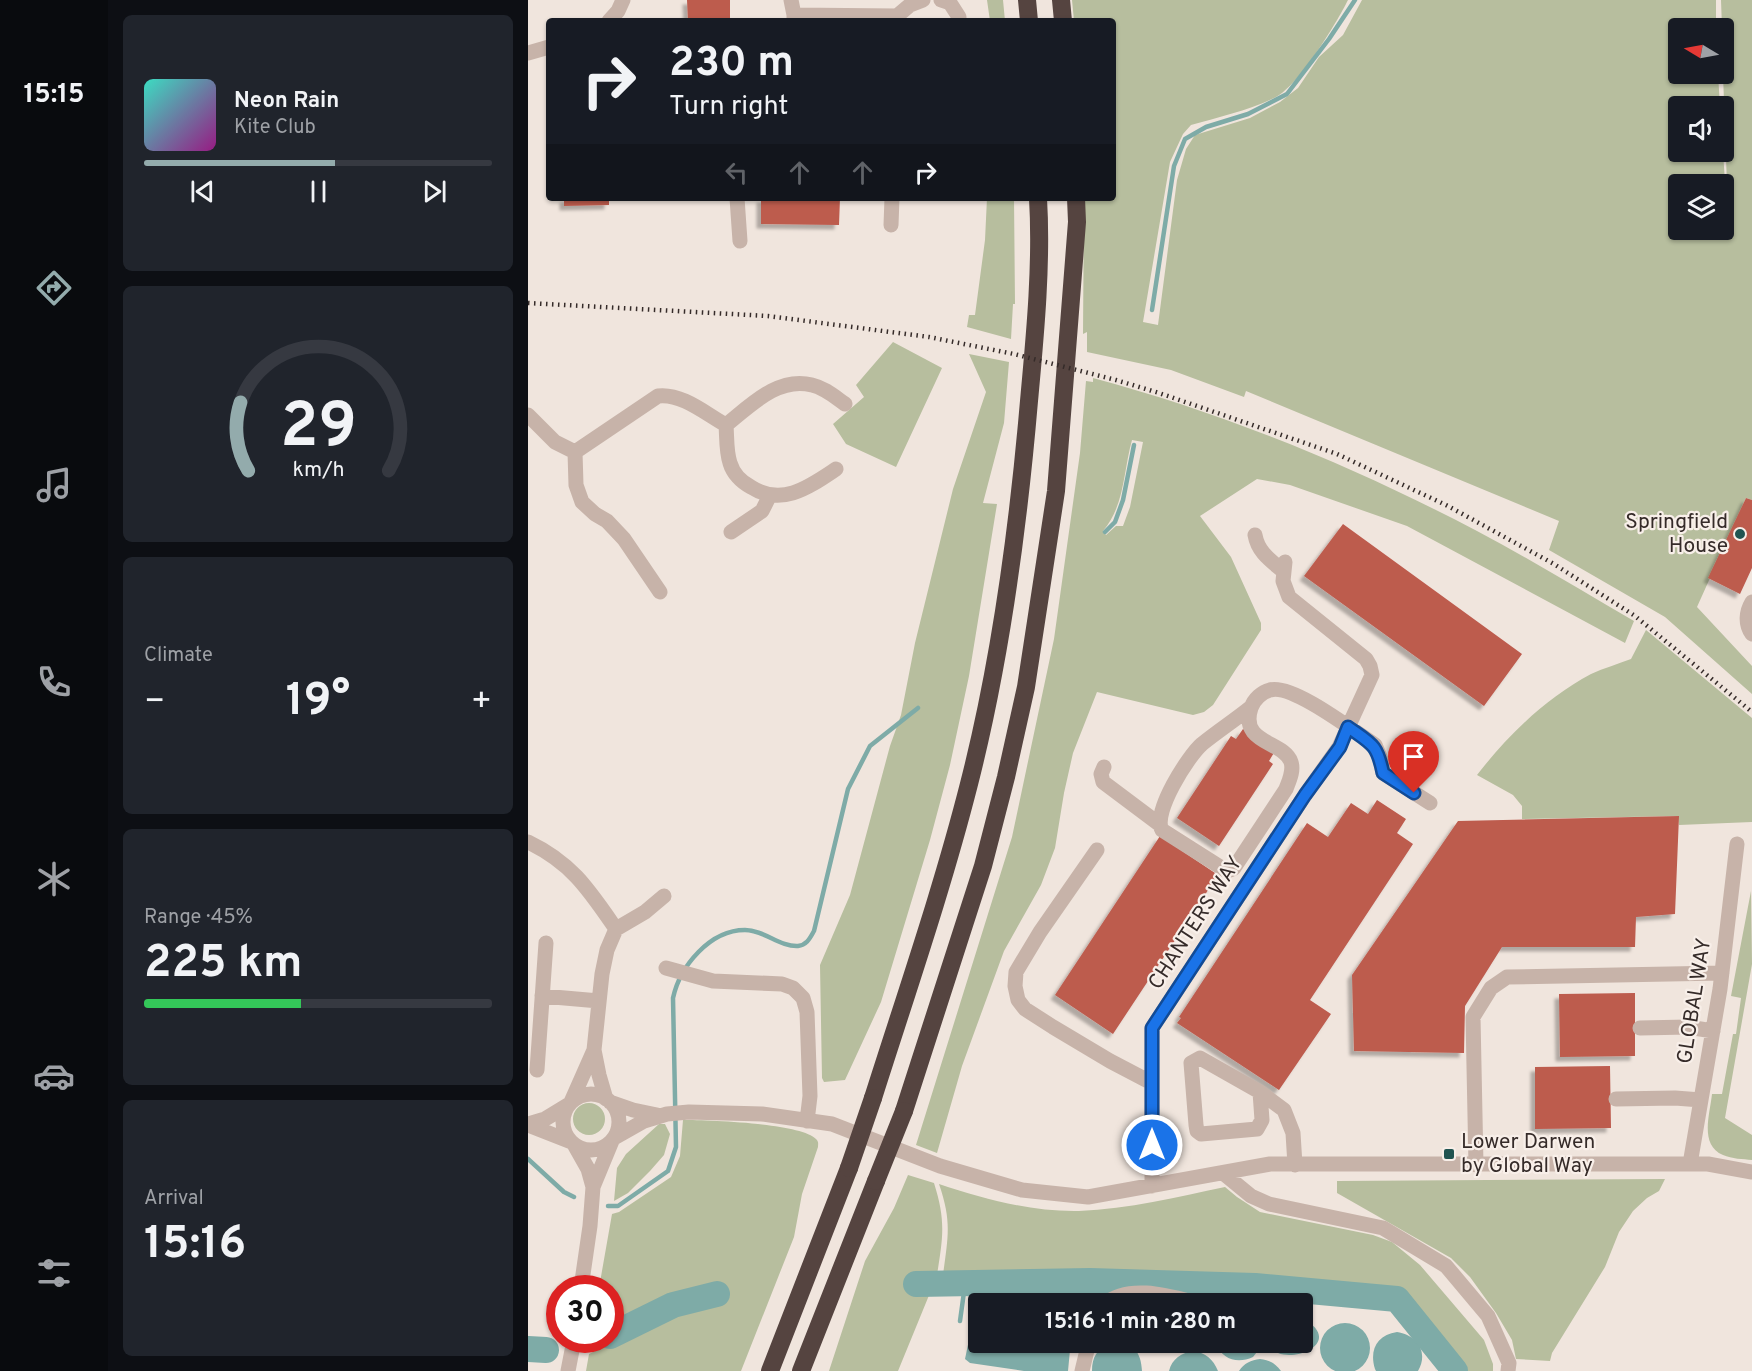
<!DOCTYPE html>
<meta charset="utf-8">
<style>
:root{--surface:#171b24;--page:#20242c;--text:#f1f3f6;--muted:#9ea1a6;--line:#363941;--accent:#93abac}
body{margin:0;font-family:Overpass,sans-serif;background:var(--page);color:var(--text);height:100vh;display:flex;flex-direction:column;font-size:22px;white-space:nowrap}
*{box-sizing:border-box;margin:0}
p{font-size:20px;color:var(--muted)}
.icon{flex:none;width:33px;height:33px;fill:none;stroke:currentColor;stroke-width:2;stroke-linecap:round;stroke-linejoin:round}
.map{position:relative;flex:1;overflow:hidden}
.panel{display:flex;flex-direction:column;gap:15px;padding:15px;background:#0d0f14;width:420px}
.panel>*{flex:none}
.banner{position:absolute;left:18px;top:18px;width:570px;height:183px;border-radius:6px;box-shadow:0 2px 4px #0004;background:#171b24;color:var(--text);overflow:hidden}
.needle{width:39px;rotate:280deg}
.controls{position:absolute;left:1140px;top:18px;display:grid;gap:12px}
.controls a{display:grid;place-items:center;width:66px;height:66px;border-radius:6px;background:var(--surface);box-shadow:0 2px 4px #0004;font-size:30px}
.speed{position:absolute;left:18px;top:1275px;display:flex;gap:12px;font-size:30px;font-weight:700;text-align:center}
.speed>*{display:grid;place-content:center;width:78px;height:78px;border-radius:50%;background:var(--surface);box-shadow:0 2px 4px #0004;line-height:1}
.speed .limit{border:9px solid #d22;background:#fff;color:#111}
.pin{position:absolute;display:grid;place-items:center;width:51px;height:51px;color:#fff;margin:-62px -26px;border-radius:50% 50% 50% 0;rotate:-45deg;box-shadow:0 0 6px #0007}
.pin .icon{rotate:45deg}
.me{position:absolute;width:66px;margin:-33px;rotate:0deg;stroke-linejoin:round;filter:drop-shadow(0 0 4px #0008)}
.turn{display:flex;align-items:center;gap:21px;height:126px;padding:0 24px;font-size:27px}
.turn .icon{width:78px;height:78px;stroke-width:2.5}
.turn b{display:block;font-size:42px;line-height:51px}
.lanes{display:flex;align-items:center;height:57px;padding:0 24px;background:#0003;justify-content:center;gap:30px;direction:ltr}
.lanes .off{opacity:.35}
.big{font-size:45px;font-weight:700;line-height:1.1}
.panel .widget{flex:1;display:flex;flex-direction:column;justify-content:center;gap:9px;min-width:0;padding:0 21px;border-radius:9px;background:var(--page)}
.panel .dial{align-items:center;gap:0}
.dial svg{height:156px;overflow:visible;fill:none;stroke:var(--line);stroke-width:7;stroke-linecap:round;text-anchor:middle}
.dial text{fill:var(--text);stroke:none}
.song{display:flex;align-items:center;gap:18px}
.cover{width:72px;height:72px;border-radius:9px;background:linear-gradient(135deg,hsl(170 70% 55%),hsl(310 70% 35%))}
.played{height:6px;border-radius:3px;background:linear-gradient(90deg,var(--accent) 55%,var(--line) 55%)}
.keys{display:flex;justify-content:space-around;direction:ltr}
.heat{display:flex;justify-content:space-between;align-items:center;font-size:33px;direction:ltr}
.charge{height:9px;border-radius:4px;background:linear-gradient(90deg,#34c759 45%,var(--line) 0)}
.trip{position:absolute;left:440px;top:1293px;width:345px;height:60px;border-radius:6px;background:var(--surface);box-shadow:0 2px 4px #0004;font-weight:700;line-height:60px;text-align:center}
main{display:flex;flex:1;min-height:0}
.tabs{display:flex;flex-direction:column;width:108px;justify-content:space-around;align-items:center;background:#090b0e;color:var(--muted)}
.tabs .icon{width:42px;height:42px}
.tabs .selected{color:var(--accent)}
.tabs b{font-size:27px;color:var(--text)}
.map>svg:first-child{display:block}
.green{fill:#b7be9e;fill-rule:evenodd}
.water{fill:#7eaba7}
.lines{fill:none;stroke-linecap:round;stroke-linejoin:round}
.stream{stroke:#7eaba7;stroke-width:4.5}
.river{stroke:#7eaba7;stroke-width:26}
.building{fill:#bd5b4e;filter:url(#shadow)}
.minor{stroke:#c7b3a9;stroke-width:15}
.highway{stroke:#554440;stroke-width:18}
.rail{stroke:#352b29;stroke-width:4.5;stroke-dasharray:1.5 4.5;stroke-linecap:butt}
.highway-bridge{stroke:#554440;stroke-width:18}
.route-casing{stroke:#114b97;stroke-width:15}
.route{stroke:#1a73e8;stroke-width:10}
.poi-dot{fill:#215451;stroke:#f8efe9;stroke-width:2}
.labels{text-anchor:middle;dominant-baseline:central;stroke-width:4.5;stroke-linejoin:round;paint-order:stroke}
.poi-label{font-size:21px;fill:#352b29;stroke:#f8efe9;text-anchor:end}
.street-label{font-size:21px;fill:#352b29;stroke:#f8efe9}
</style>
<main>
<nav class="tabs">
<b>15:15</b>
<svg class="icon selected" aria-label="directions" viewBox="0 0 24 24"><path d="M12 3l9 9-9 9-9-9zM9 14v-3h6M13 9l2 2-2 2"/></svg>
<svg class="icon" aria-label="music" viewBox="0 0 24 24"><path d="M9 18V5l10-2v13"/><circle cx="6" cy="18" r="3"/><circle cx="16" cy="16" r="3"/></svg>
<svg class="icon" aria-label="phone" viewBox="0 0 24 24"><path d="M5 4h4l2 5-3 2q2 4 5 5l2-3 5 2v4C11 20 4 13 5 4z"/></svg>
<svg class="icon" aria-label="climate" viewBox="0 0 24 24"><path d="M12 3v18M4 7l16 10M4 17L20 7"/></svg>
<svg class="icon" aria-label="car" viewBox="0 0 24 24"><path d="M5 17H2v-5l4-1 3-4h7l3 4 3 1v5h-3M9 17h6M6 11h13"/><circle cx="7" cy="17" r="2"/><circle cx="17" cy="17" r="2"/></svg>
<svg class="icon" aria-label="filters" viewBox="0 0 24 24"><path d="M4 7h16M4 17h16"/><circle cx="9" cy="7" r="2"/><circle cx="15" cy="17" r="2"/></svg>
</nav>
<section class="panel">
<div class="widget">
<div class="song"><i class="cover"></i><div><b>Neon Rain</b><p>Kite Club</p></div></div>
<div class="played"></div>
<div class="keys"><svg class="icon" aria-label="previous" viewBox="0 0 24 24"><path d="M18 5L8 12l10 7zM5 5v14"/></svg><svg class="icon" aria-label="pause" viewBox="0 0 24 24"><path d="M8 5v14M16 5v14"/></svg><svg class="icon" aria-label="next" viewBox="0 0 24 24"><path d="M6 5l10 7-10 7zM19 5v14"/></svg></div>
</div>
<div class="widget dial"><svg viewBox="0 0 100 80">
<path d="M14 69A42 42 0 1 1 86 69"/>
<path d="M14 69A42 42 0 0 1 10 34" stroke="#93abac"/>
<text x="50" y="56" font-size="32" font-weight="700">29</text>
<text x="50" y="72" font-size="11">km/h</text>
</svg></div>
<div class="widget"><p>Climate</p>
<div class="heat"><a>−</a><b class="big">19°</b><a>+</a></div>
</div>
<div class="widget"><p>Range · 45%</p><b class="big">225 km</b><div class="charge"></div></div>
<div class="widget"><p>Arrival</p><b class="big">15:16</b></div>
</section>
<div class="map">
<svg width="1224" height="1371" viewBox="0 0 1224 1371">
<defs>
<filter id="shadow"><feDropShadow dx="-4.5" dy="4.5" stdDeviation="1.5" flood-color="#0004"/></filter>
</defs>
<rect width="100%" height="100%" fill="#f0e5dd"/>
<path class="green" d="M459,0H475L477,21H462Z
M544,0H820C808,24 771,85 748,97C722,110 691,117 663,125L655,134L642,162L615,322L630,325L649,180L658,149L667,135L722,118L752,102L770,88L791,57L815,35L834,0H1188V28H1150V74H1190L1192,106H1150V152H1195L1201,241L1195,74L1196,28H1194L1193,0H1224V500L1218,498L1169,607L1224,666V694L1137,617L1021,550L1031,521L718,391L716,397L643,370L559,352V332L555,334L556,198H585V21H546ZM1150,184H1196V230H1150Z
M459,198H486L487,304H485L483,339L439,327L441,315H447L457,240Z
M365,342L414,368L368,467L318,444L305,424L336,397L328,385Z
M441,354L481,362L476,423L455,503L469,504L441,676L422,765L402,840L353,1002L317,1080L296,1082L294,1078L292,965L322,895L362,746L373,715L387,643L425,489L458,392Z
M565,378C699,414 827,467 949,531C1002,559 1054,591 1106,621L1097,643L879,526L762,485L729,479L672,516L703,557L733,623V630L685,705L676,712L665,715L569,692L545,753L536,793L527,848L513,885L476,951L434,1066L409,1153L388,1145L484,837L526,639L552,453L558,381L565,382ZM604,440L615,442L602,507L595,526H588L578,535L575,531C597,505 595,472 604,440Z
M1118,630L1224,718V822L1151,825L1150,816L994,819V806L985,795L949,775C980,735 1018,698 1063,674C1076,668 1090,664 1103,659Z
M1223,891L1224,964L1197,1118L1224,1135V1160C1215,1159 1204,1159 1195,1155C1171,1145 1182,1114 1184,1094H1194L1205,1034H1208L1213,998L1203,996Z
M45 1119a16 16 0 1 1 32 0a16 16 0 1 1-32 0Z
M155,1120C179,1120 273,1123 288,1139C291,1142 290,1144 290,1147L274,1194L266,1237L213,1371H58L61,1354L144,1314L187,1300L191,1288L146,1296L83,1326L82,1288H71L84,1214L91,1212L143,1177L152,1156Z
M131,1124H137L142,1134L136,1155L122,1171L100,1193L86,1201L89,1168L98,1154Z
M380,1175L406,1183C418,1221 415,1237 409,1275L390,1278L385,1290L404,1288L370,1371H301L337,1261L366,1208Z
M1137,1179L1131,1191L1119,1198L1105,1211L1091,1232L1077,1267L1024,1353L1022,1361L988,1359L984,1340L968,1313L942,1277L923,1258L809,1193V1181Z
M411,1184C456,1199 504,1212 551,1211C601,1209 649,1197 697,1187L709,1197L732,1212L845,1235L864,1242L892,1265L956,1340L965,1364V1371H934L878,1298L871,1292L864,1290L723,1276L415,1275C420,1236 424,1222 411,1184Z"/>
<path class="water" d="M545,1299L548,1301V1303L450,1304V1321H447L449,1300Z
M774,1318C824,1345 749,1371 740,1343L774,1342Z
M792 1348a25 25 0 1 1 50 0a25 25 0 1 1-50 0Z
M869,1332C889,1335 901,1352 890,1371H848L847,1369C841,1350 849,1335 869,1332Z
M442,1335L450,1336V1342C480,1342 515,1338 542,1350L540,1371H496L442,1363L437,1359Z
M580,1343C602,1341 613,1348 614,1371H564C564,1357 569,1350 580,1343Z
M688,1343V1342L736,1343L725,1357C710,1364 694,1360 688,1343Z
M665,1351C678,1353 685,1359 690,1371H641C644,1359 653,1353 665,1351Z
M732,1359C741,1360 747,1363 753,1371H711C716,1363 723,1360 732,1359Z"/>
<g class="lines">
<path class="stream" d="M624,310L646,166L657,139L678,127L720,114L759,94L801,39L827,0
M577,532L587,522L595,500L606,445
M0,1159L36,1192L46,1197
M80,1206H90L140,1171L148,1147L145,998C152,966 182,930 217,930C236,930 252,947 270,946C279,945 282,938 286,931L320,789L342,746L390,708
M432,1321L436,1292L435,1284"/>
<path class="river" d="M388,1284L562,1281L727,1286L869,1299L927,1371
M82,1336L145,1305L189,1294
M0,1349L18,1350"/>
</g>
<path class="building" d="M159,0H202V21H160Z
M36,198H81V205L36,206Z
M233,198H312L311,225L233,224Z
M1218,498L1224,500V568L1212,594L1180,578Z
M815,524L994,654L956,706L776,576Z
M715,729L747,751L741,761L745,764L691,846L649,818L703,736L708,739Z
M849,800L878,819L869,833L885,844L782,1000L803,1014L751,1090L649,1023L653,1018L651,1017L779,823L800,837L823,803L840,814Z
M1151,816L1147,914L1108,917L1107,947H974L937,1006L936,1053L826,1051L824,975L930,821Z
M632,836L690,875L585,1034L527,995Z
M1107,993V1056L1032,1057L1031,994Z
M1082,1066L1083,1128L1007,1129V1067Z"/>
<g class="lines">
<path class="minor" d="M263,0L266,15
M413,0L422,3L431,17V21
M81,21L90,11L95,0
M266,21V15L369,16L382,5L395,0
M0,53L21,47
M209,198L212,241
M363,225L364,198
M0,415L27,442L47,452L130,396C154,393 178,414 198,425
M198,425C199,438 198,451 202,463C205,473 213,482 223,487C254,507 281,487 308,469
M198,425C222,406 250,376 284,385C297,388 307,397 317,404
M47,452L48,485L54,502L67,514L79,521L96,539L132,592
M203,532L234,511L242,495
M727,535C730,552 742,560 755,571
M1224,602C1218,612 1217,624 1224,634
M723,707C707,720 690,731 674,744C660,756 624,813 634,830L697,870H702L706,868L758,789C761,781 766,771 763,762C756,741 711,744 723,708C726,699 734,692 742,690C764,683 827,732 847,745L852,757L855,773L902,803
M576,767L573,774L575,782L631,824
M0,842C44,863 61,890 88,929L79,950L74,974L66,1050L71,1075L78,1099
M569,850L512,932L488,972L487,986L490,1000L497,1009L525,1027L582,1061L624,1083
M88,929L117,912L136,896
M138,968L185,981L254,984L265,988L275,998L279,1012L282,1096L279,1121
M14,996L71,1001
M1112,1028L1160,1027L1185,1031
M9,1070L18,943
M732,1092L734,1120L729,1129L673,1134L669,1131L668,1125L663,1063L672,1058L732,1092L756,1110L765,1133L767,1165
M35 1122a28 28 0 1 1 56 0a28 28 0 1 1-56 0Z
M1088,1099L1147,1098L1173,1100
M43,1102L66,1050
M82,1102L105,1110L129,1115
M0,1124L17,1119L40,1105
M0,1125L41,1141
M86,1138L116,1121L139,1114L161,1112L234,1114L304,1124L412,1166L494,1190L560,1197L742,1164H1180L1224,1172
M47,1146L60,1169L65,1187
M1162,1164L1192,989L1209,844
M948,1165L945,1017L963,988L979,977L1194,973
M695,1173L723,1196L741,1204L855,1228L918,1266L960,1316L981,1363L980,1371
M624,1186V1028L777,795L811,747L844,675L842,666L838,659L761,597L755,581L757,562
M53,1288L62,1226L65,1187L84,1141
M577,1304C602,1283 644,1297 672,1304
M40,1371L46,1340
M554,1371L561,1342"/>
<path class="highway" d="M499,0L501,21
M533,0L535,21
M345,1098C378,994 414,890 441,784C473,659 490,530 501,401C507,336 514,264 510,198
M376,1111L455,866L478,777L498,687L528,491L549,222L548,198
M242,1371L321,1168
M273,1371L348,1181"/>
<path class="rail" d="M0,303L240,316L401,337L486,354L588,380L631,393L809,454L918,505L1026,564L1107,616L1224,712"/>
<path class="highway-bridge" d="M321,1168L345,1098
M348,1181L376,1111"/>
</g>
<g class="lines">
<defs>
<path id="route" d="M624,1145V1028L777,795L812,747L820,727C844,744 849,744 855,773L886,793"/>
</defs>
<use href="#route" class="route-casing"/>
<use href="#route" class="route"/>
</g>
<g class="poi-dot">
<circle cx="1212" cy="534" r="6"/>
<rect x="915" y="1148" width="12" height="12" rx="3"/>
</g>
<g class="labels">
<g class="poi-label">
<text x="1200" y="522">Springfield<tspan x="1200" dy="24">House</tspan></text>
<text x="933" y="1142" text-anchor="start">Lower Darwen<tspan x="933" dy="24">by Global Way</tspan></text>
</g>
<g class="street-label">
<text transform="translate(668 923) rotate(-57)">CHANTERS WAY</text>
<text transform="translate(1167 1001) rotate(-81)">GLOBAL WAY</text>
</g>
</g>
</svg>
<div class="controls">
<a><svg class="needle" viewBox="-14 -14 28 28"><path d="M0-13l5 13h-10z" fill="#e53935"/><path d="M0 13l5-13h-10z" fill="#9ea1a6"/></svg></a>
<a><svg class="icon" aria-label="sound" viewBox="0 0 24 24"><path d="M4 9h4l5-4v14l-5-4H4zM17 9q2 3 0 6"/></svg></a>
<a><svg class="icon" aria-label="layers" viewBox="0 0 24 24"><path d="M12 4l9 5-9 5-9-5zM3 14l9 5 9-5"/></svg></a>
</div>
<div class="speed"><div class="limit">30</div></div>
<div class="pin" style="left:886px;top:793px;background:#d93025"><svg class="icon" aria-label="arrive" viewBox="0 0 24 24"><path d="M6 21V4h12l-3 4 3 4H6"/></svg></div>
<svg class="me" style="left:624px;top:1145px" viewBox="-20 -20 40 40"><circle r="17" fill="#1a73e8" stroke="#fff" stroke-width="3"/><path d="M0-11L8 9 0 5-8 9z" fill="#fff"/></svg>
<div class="trip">15:16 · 1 min · 280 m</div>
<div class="banner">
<div class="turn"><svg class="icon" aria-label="right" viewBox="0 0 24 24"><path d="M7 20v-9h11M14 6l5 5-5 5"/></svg><div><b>230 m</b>Turn right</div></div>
<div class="lanes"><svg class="icon off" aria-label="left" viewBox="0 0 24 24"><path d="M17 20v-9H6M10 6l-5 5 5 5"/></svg><svg class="icon off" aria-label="ahead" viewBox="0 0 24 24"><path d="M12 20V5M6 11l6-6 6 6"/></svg><svg class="icon off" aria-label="ahead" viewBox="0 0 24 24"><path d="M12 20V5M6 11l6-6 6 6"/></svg><svg class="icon" aria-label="right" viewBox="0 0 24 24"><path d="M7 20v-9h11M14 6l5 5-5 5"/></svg></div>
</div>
</div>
</main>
